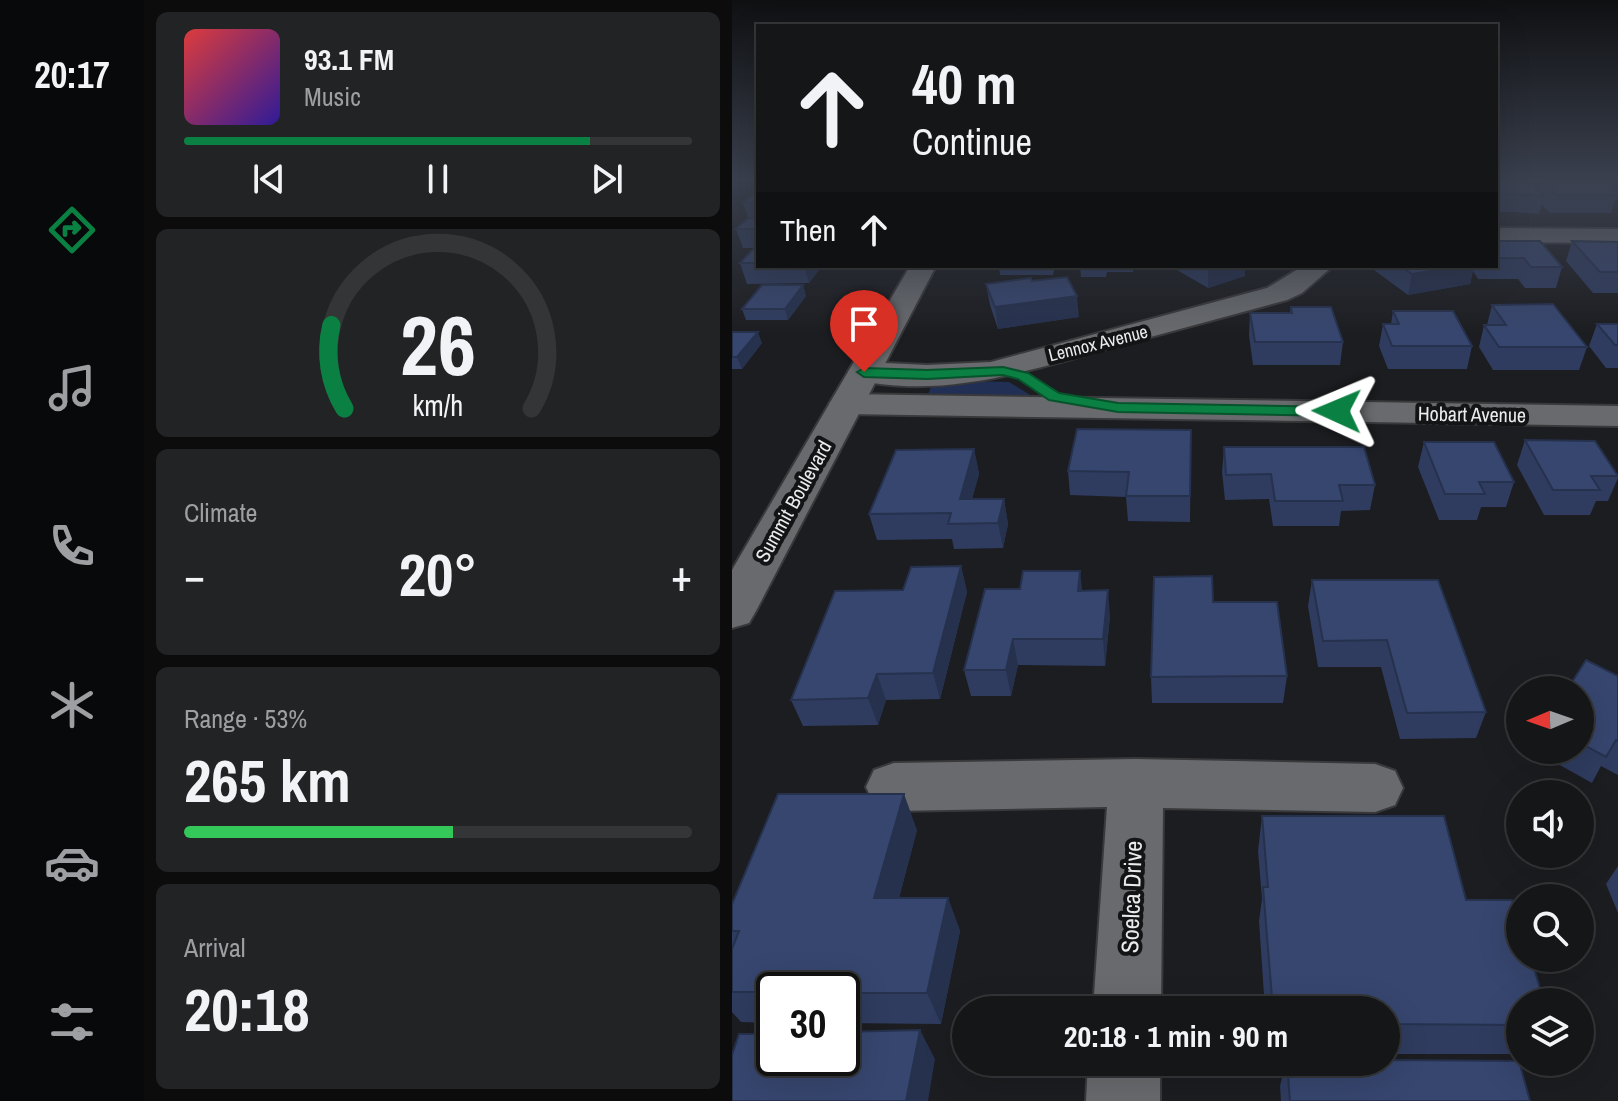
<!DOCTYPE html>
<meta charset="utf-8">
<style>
:root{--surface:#151618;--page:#222325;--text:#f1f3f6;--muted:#9d9fa2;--line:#343537;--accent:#0b8043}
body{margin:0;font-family:"Archivo Narrow",sans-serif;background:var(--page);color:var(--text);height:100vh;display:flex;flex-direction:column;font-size:30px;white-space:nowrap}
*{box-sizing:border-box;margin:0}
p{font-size:26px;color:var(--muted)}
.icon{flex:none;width:44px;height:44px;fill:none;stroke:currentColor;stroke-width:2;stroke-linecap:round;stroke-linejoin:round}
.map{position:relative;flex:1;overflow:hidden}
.sheet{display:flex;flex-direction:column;gap:12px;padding:12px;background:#0c0c0d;width:588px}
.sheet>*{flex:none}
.top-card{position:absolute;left:24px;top:24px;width:742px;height:244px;border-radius:0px;box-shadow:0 8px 32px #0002,0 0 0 2px var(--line);background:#151618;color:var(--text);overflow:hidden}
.needle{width:52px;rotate:268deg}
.tools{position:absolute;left:774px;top:676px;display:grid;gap:16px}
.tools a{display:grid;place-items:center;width:88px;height:88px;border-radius:50%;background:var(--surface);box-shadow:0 8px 32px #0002,0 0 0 2px var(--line);font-size:40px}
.speed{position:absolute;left:24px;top:972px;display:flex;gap:16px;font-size:40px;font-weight:700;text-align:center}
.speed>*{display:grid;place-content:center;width:104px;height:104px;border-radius:50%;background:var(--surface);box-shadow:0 8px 32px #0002,0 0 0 2px var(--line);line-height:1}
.speed .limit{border:4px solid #111;border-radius:12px;background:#fff;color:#111}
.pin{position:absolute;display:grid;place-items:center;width:68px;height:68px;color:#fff;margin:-82px -34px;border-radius:50% 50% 50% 0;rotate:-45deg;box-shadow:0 0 8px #0007}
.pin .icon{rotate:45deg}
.me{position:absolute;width:88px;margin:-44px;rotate:271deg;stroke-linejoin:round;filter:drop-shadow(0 0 6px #0008)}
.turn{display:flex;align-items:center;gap:28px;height:168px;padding:0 24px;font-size:36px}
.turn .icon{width:104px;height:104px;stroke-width:2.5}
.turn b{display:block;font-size:56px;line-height:68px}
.then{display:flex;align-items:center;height:76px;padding:0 24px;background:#0003;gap:16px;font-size:30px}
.big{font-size:60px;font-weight:700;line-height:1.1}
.sheet .widget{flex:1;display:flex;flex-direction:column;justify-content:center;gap:12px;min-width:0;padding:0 28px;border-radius:12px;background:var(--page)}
.sheet .dial{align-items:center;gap:0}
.dial svg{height:208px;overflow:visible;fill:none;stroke:var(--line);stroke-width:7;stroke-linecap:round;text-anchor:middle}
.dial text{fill:var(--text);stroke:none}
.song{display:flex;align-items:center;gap:24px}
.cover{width:96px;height:96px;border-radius:12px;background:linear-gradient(135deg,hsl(0 70% 55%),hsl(250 70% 35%))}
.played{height:8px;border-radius:4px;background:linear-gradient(90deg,var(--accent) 80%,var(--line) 80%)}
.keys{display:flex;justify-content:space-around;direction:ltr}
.heat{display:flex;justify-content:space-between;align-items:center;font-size:44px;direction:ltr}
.charge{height:12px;border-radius:6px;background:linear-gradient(90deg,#34c759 53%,var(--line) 0)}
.trip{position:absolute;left:220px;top:996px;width:448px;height:80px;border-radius:40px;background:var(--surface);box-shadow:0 8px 32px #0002,0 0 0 2px var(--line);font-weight:700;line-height:80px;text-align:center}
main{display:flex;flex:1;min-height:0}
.menu{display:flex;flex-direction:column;width:144px;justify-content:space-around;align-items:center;background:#08090a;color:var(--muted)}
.menu .icon{width:56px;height:56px}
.menu .active{color:var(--accent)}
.menu b{font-size:36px;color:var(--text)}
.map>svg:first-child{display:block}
.green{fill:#222f55}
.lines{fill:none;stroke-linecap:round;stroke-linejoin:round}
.minor-casing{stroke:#39393b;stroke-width:4}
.tertiary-casing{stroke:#39393b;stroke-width:4}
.minor{fill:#686a6d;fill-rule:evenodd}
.tertiary{fill:#686a6d;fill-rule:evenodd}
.wall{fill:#2f3c5f}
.shaded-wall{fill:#26314e}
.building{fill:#37466f;stroke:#26314e;stroke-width:2}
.route{fill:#0b8043;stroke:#07532c;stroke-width:2}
.labels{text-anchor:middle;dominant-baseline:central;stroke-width:8;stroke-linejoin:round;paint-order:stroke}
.far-street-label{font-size:18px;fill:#eaebed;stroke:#131416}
.street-label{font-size:20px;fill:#eaebed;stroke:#131416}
.near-street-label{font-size:24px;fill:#eaebed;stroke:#131416}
</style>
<main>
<nav class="menu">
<b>20:17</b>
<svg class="icon active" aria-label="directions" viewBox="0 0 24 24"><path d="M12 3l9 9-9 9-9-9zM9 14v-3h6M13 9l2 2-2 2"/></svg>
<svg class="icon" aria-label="music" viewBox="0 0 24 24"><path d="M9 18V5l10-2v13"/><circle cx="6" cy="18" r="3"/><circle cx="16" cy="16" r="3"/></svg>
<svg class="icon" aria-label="phone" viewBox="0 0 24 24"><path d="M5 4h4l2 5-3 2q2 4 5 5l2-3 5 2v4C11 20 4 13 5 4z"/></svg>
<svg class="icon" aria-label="climate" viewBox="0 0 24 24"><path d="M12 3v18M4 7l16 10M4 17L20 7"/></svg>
<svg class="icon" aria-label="car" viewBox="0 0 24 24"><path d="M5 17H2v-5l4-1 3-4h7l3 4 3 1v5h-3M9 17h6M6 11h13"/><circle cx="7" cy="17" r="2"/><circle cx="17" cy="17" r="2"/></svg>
<svg class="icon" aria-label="filters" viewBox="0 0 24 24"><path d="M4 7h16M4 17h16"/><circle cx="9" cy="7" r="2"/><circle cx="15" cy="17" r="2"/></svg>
</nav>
<section class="sheet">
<div class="widget">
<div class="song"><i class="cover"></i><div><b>93.1 FM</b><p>Music</p></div></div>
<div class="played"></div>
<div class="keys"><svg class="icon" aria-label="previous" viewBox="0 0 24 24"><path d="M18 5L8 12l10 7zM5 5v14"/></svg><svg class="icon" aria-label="pause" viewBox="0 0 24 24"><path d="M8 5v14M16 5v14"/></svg><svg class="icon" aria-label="next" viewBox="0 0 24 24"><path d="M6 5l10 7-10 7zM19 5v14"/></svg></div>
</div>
<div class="widget dial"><svg viewBox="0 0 100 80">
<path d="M14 69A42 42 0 1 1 86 69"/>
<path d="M14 69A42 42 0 0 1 9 37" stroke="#0b8043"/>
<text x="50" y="56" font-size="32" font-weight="700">26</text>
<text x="50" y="72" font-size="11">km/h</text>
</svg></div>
<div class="widget"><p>Climate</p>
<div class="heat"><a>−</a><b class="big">20°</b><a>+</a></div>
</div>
<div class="widget"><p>Range · 53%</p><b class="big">265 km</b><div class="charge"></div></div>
<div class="widget"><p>Arrival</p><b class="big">20:18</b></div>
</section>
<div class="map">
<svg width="886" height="1101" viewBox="0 0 886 1101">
<rect width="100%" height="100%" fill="#1c1d20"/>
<path class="green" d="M202,380L277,382L305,399H194Z"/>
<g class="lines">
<defs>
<path id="minor" d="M764,228L886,229V243L764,242Z
M571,266H601L570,293L555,300C496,316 437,332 378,348C297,371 206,400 121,379L116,372L121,365L132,362L195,365L259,362L535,288Z
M114,394L886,406V426L114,414L102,411L97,404L102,397Z
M404,759L643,764L663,771L671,788L663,805L643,812L431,808L429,1010H361L375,807L162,811L142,804L134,787L142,770L162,763Z
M356,1062H428V1101H354Z"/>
<path id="tertiary" d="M178,266H204L24,611L17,623L0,628V570Z"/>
</defs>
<use href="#minor" class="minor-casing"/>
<use href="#tertiary" class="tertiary-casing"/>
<use href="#minor" class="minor"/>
<use href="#tertiary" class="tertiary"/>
</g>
<path class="wall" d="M808,179H874L879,183L881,179H886V199L884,198L879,213H818L810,205L812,198L807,214L783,212H764V194L805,189Z
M26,190V266H90L77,283L15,284L8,263L22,248H11L4,229L16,218L11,203Z
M764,241L830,267L824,288H793L786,279H746L741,271L738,284L676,295L638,267V266H764Z
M840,241L886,242V293H861L834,261Z
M267,266H323L321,275H268Z
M348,266H402L401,272H375L374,277H349Z
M438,266H513V276L476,288Z
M254,284L347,317L266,329L258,305Z
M71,285L74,296L56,320H14L10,309Z
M760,305L855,347L847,370H761L747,347L752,325H755Z
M559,307L611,342L608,365H521L517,335L518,313H558Z
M661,311L740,346L735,369H656L647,346L651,324H659Z
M865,324H886V368H874L857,346Z
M0,332L30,343L10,369H0Z
M459,430L458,522L396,521L394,497L338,495L336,471Z
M793,440L886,475V478L876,501H864L858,515H812L785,465Z
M692,442L782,482L774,507H749L745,520H707L686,467Z
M492,447L643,485L638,510L609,511L607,526H541L537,499L493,500L490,472Z
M242,449L247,474L240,499H272L276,524L271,548L222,549L220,539L145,540L137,514Z
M229,566L235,592L208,699L154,700L146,725L71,726L59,700L171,590Z
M580,580L754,712L744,738L668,739L649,667H586L576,606Z
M350,591L378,616L373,666L286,665L279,696H239L232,670Z
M481,602L555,676L551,703H420L419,677Z
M886,676V775L869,766L860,783L801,750H848V690Z
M530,816L788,1002V1054H654V1010H533L527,921L530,899L526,851Z
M185,830L167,898H216L228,931L209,1024L110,1023V990H42V1023L9,1022L0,1012V904Z
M886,866V913L874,884Z
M554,1062H654L798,1101H549L548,1086Z"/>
<path class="shaded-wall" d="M72,266H90L77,283Z
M480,266H513V276L476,288V267Z
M727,266H742L738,284L676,295L680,274Z
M71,285L74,296L56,320L53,309Z
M345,296L347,317L266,329L263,307Z
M26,332L30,343L10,369L5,357Z
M242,449L247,474L233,524L228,499Z
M272,499L276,524L271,548L266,523Z
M229,566L235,592L208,699L201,673Z
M348,571L351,597L346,591Z
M376,590L378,616L373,666L371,639Z
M281,639L286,665L279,696L274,670Z
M145,674L154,700L146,725L136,698Z
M172,794L185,830L158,931L142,898Z
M216,898L228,931L209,1024L195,993Z
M188,1030L203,1059L196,1101H174Z"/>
<path class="building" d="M764,179L796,180L812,196L788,194H764Z
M816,179H874L884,187H877L886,195H824L815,187H823Z
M26,190V203H11Z
M16,218H26V229H4Z
M764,241H808L830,267H799L792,258H764Z
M840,241L886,242V272H868Z
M26,244V263H8Z
M668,266H727L680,274Z
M335,277L345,296L263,307L254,284L299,278L300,281Z
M30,285H71L53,309H10Z
M821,304L855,347H767L752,325H774L760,305Z
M559,307H599L611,342H523L518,313H560Z
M661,311H721L740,346H660L651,324H667Z
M865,324H886V345H883Z
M0,332H26L5,357H0Z
M345,429L459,430L458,496H394L397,472L336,471Z
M793,440L863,441L886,476H859L868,490H821Z
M692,442H762L782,482H747L753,494H713Z
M492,447H632L643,485H607L611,501H543L539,474L494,475Z
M242,449L228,499H272L266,523L216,524L219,513L137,514L164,450Z
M229,566L201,673L145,674L136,698L59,700L103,591L171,590L179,567Z
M291,571H348L346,591L376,590L371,639H281L274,670H232L253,589H288Z
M480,576L481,602H545L555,676L419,677L422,577Z
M580,580H706L754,712L675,713L655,640L591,641Z
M854,660L886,676V741L884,740L874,757L848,743V690H835Z
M46,794H172L142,898H216L195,993H110V990H42V992H0V949L7,931H0V904Z
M530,816H712L734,900H780L788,924V958H799L812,1002H788V1025L654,1024V1010H541L531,887H536Z
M188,1030L174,1101H0V1055L7,1034H42V1058H110V1032Z
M654,1060L787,1061L798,1101H558L555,1062H654Z"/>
<linearGradient id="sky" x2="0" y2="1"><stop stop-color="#0f1012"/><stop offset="0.54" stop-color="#3a404e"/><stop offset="1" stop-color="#3a404e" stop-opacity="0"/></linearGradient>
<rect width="886" height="334" fill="url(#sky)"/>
<path class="route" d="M271,367L296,373L327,393L386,403L605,407L612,411L605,416L386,412L317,400L286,379L271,375L195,379L132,377L125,372L132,368L195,370Z"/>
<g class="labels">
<g class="far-street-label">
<text transform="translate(366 343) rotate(-14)">Lennox Avenue</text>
</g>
<g class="street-label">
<text transform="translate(740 414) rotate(1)">Hobart Avenue</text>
<text transform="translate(61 501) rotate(-61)">Summit Boulevard</text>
</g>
<g class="near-street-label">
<text transform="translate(399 897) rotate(-88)">Soelca Drive</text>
</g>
</g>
</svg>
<div class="tools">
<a><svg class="needle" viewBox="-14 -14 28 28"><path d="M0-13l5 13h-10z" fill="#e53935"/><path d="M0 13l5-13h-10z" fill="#9d9fa2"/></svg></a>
<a><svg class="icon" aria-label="sound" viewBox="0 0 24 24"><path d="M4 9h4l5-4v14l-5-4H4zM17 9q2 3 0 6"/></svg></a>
<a><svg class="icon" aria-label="search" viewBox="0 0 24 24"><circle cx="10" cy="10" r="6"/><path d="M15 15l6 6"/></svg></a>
<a><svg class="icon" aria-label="layers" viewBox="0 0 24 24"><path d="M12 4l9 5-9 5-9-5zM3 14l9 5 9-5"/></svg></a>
</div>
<div class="speed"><div class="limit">30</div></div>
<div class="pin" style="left:132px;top:372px;background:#d93025"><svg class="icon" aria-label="arrive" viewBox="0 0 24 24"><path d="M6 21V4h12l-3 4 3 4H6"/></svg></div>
<svg class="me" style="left:605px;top:411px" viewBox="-20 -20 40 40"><path d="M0-17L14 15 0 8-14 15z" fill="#0b8043" stroke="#fff" stroke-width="4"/></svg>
<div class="trip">20:18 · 1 min · 90 m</div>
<div class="top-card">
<div class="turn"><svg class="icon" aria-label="ahead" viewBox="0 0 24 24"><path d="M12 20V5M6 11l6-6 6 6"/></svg><div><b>40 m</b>Continue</div></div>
<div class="then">Then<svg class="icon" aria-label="ahead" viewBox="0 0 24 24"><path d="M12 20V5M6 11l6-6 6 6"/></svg></div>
</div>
</div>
</main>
